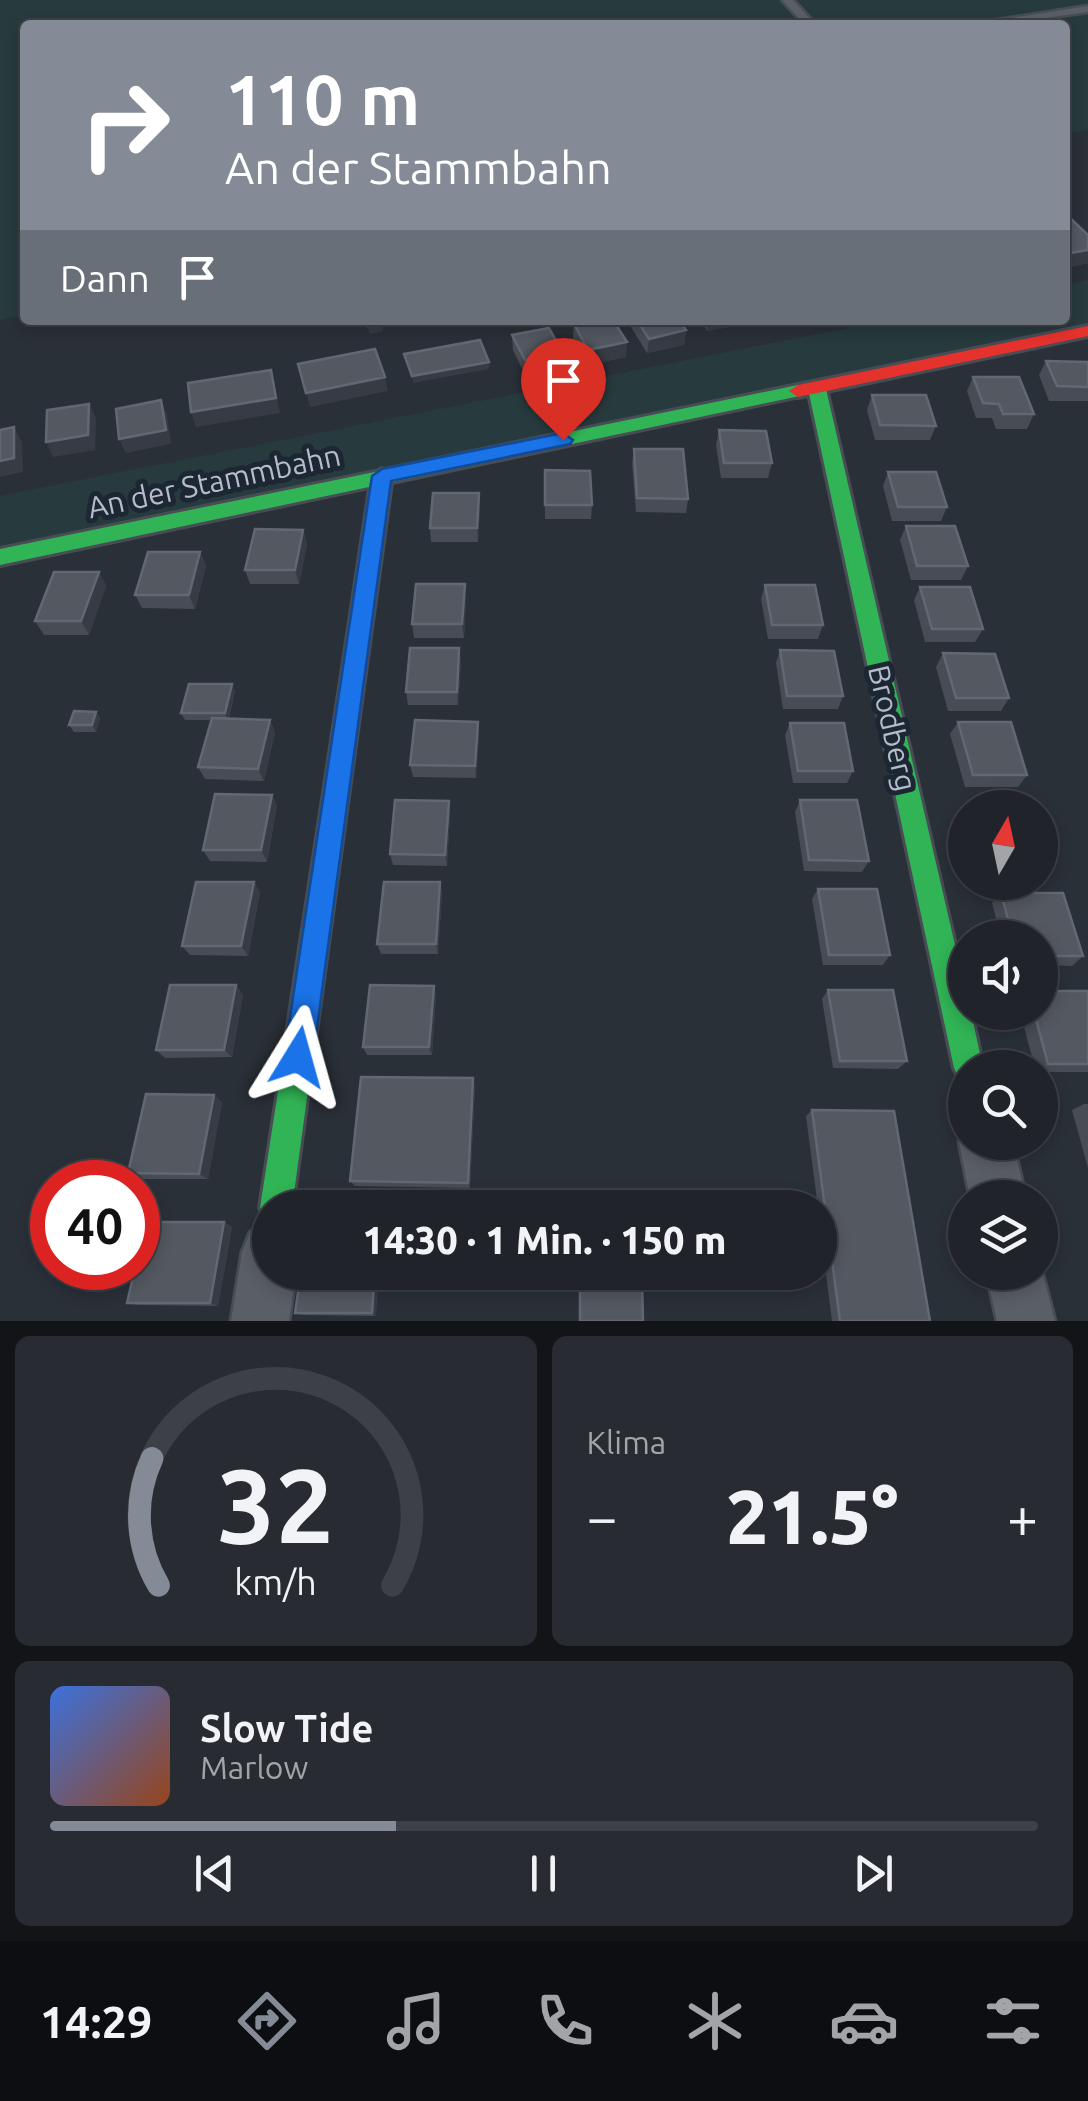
<!DOCTYPE html>
<html lang="de">
<meta charset="utf-8">
<style>
:root{--surface:#20242a;--page:#282c32;--text:#f1f3f6;--muted:#a2a4a8;--line:#3d4147;--accent:#848b96}
body{margin:0;font-family:Ubuntu,sans-serif;background:var(--page);color:var(--text);height:100vh;display:flex;flex-direction:column;font-size:38px;white-space:nowrap}
*{box-sizing:border-box;margin:0}
p{font-size:32px;color:var(--muted)}
.icon{flex:none;width:55px;height:55px;fill:none;stroke:currentColor;stroke-width:2;stroke-linecap:round;stroke-linejoin:round}
.map{position:relative;height:1321px;overflow:hidden}
.sheet{display:flex;flex-direction:column;gap:15px;padding:15px;background:#121417;flex:1}
.sheet>*{flex:none}
.hud{position:absolute;left:20px;top:20px;width:1050px;height:305px;border-radius:10px;box-shadow:0 5px 15px #0003,0 0 0 2px var(--line);background:#848b96;color:#fff;overflow:hidden}
.needle{width:65px;rotate:9deg}
.fabs{position:absolute;left:948px;top:790px;display:grid;gap:20px}
.fabs a{display:grid;place-items:center;width:110px;height:110px;border-radius:50%;background:var(--surface);box-shadow:0 5px 15px #0003,0 0 0 2px var(--line);font-size:50px}
.speed{position:absolute;left:30px;top:1160px;display:flex;gap:20px;font-size:50px;font-weight:700;text-align:center}
.speed>*{display:grid;place-content:center;width:130px;height:130px;border-radius:50%;background:var(--surface);box-shadow:0 5px 15px #0003,0 0 0 2px var(--line);line-height:1}
.speed .limit{border:15px solid #d22;background:#fff;color:#111}
.pin{position:absolute;display:grid;place-items:center;width:85px;height:85px;color:#fff;margin:-102px -42px;border-radius:50% 50% 50% 0;rotate:-45deg;box-shadow:0 0 10px #0007}
.pin .icon{rotate:45deg}
.me{position:absolute;width:110px;margin:-55px;rotate:8deg;stroke-linejoin:round;filter:drop-shadow(0 0 8px #0008)}
.turn{display:flex;align-items:center;gap:35px;height:210px;padding:0 40px;font-size:45px}
.turn .icon{width:130px;height:130px;stroke-width:2.5}
.turn b{display:block;font-size:70px;line-height:85px}
.then{display:flex;align-items:center;height:95px;padding:0 40px;background:#0003;gap:20px;font-size:38px}
.big{font-size:75px;font-weight:800;line-height:1.1}
.sheet .tile{flex:1;display:flex;flex-direction:column;justify-content:center;gap:15px;min-width:0;padding:0 35px;border-radius:15px;background:var(--page)}
.sheet .dial{align-items:center;gap:0}
.dial svg{height:260px;overflow:visible;fill:none;stroke:var(--line);stroke-width:7;stroke-linecap:round;text-anchor:middle}
.dial text{fill:var(--text);stroke:none}
.song{display:flex;align-items:center;gap:30px}
.cover{width:120px;height:120px;border-radius:15px;background:linear-gradient(135deg,hsl(220 70% 55%),hsl(20 70% 35%))}
.played{height:10px;border-radius:5px;background:linear-gradient(90deg,var(--accent) 35%,var(--line) 35%)}
.keys{display:flex;justify-content:space-around;direction:ltr}
.heat{display:flex;justify-content:space-between;align-items:center;font-size:55px;direction:ltr}
.sheet .tiles{flex:1;display:grid;gap:15px;grid-template-columns:1fr 1fr}
.tile:last-child{grid-column:span 2}
.trip{position:absolute;left:252px;top:1190px;width:585px;height:100px;border-radius:50px;background:var(--surface);box-shadow:0 5px 15px #0003,0 0 0 2px var(--line);font-weight:800;line-height:100px;text-align:center}
.menu{display:flex;height:160px;justify-content:space-around;align-items:center;background:#0d0e11;color:var(--muted)}
.menu .icon{width:70px;height:70px}
.menu .on{color:var(--accent)}
.menu b{font-size:45px;color:var(--text)}
.map>svg:first-child{display:block}
.green{fill:#273a3e}
.lines{fill:none;stroke-linecap:round;stroke-linejoin:round}
.lane-casing{stroke:#484c55;stroke-width:5}
.street-casing{stroke:#484c55;stroke-width:5}
.fast-casing{stroke:#484c55;stroke-width:6}
.jam-casing{stroke:#484c55;stroke-width:6}
.lane{fill:#5a5e66;fill-rule:evenodd}
.street{fill:#5a5e66;fill-rule:evenodd}
.fast{fill:#30b455;fill-rule:evenodd}
.jam{fill:#e5322d;fill-rule:evenodd}
.wall{fill:#474c55}
.shaded-wall{fill:#373c44}
.building{fill:#535861;stroke:#626872;stroke-width:2.5}
.route{fill:#1a73e8;stroke:#114b97;stroke-width:2.5}
.labels{text-anchor:middle;dominant-baseline:central;stroke-width:10;stroke-linejoin:round;paint-order:stroke}
.street-label{font-size:30px;fill:#b4bcc9;stroke:#1d2633}
</style>
<div class="map">
<svg width="1088" height="1321" viewBox="0 0 1088 1321">
<rect width="100%" height="100%" fill="#2a3038"/>
<path class="green" d="M0,0H1088V130L1065,134V25H25V315L0,320Z
M1088,280V332L0,557V496L888,320H1065V285Z"/>
<g class="lines">
<defs>
<path id="lane" d="M782,0H793L816,25H805Z
M1088,6V12L995,25H966Z"/>
<path id="street" d="M965,1128V1142H1013L1026,1198H970L959,1142Z
M270,1224V1272H296L289,1321H231L242,1252L250,1232Z
M1040,1263L1055,1321H997L986,1272H1040Z"/>
<path id="fast" d="M817,383L826,389L965,988V1012H971L983,1068H965V1081L959,1078L954,1068L808,389Z
M798,385L804,387V395L0,565V549Z
M341,750L350,753L353,760L292,1208H270V1221L265,1219L260,1208L329,760L332,753Z"/>
<path id="jam" d="M1088,326V336L798,397L789,391L798,385Z
M382,469L392,476L353,760L350,767L341,770L332,767L329,760L372,476Z"/>
</defs>
<use href="#lane" class="lane-casing"/>
<use href="#street" class="street-casing"/>
<use href="#fast" class="fast-casing"/>
<use href="#jam" class="jam-casing"/>
<use href="#lane" class="lane"/>
<use href="#street" class="street"/>
<use href="#fast" class="fast"/>
<use href="#jam" class="jam"/>
</g>
<path class="wall" d="M1065,219L1088,263L1065,268Z
M632,320H679L686,330L684,345L647,353L631,327Z
M700,320H765L707,331Z
M574,324L626,357L588,365L573,339Z
M512,335L563,353L562,367L525,375L513,350Z
M1046,361L1088,362V401H1049L1039,375Z
M973,377L1034,414L1027,429H996L992,418H976L967,391Z
M872,395L936,426L930,440H875L867,410Z
M719,430L772,463L768,478H721L716,445Z
M634,449L688,499L686,513L636,512L632,463Z
M545,470L592,505L591,519H545Z
M888,472L947,507L941,521H892L883,486Z
M479,493L480,507L478,542H431L430,528Z
M906,526L968,566L961,580H911L900,540Z
M303,530L307,544L299,584H250L245,570Z
M200,552L206,566L195,609L142,608L135,595Z
M99,572L106,586L89,635H44L35,621Z
M765,585L823,625L818,639H768L761,599Z
M920,587L983,629L975,642H925L914,600Z
M466,598L464,638H414L412,624Z
M459,648L461,662L458,705H408L406,692Z
M780,650L843,696L838,709H783L776,663Z
M943,653L1009,698L1001,711H948L936,667Z
M235,691L229,718L270,720L275,733L264,781L205,779L198,767L211,720H185L181,713Z
M96,712L100,718L96,732H74L69,725Z
M478,722L479,734L476,778L413,777L410,765Z
M958,722L1027,775L1018,787H965L950,734Z
M790,723L853,771L847,783H793L785,735Z
M272,795L277,806L267,862L210,861L203,850Z
M800,800L869,861L862,872L804,871L795,812Z
M450,813L447,866L393,865L390,854Z
M1040,815L1054,859L1043,870H1040Z
M254,882L260,893L248,956L190,955L182,946Z
M440,882L442,893L438,954H381L377,944Z
M818,889L890,955L883,965H823L812,899Z
M1001,893L1083,956L1072,966L1040,965V938H1001L992,903Z
M434,986L436,995L432,1055H367L363,1047Z
M828,990L907,1061L898,1069L833,1068L822,999Z
M1088,991V1072H1040V1068H1035L1020,1012H1040Z
M243,995L232,1057L165,1058L156,1050Z
M475,1085L470,1188L355,1186L350,1181Z
M222,1102L208,1179H138L128,1173Z
M1084,1104H1088V1168L1072,1110Z
M812,1110L930,1321H832L820,1227V1208H818L806,1116Z
M224,1222L232,1227L218,1306L138,1305L127,1303Z
M301,1272L376,1316L302,1315L295,1313Z"/>
<path class="shaded-wall" d="M1088,250V263L1065,268L1071,253Z
M385,320H396V324L385,326Z
M709,320H765L707,331Z
M382,324L383,331L370,334L368,326Z
M686,330L684,345L647,353L649,339Z
M627,342L626,357L588,365V350Z
M563,353L562,367L525,375V360Z
M489,362V369L413,383L412,376Z
M271,370L280,413L196,427L191,412Z
M385,377L388,391L310,407L306,393Z
M161,400L167,415L171,444L126,453L119,439Z
M89,404L96,418L95,450L53,457L46,442Z
M14,427L22,442L23,472L0,477V461Z
M479,493L480,507L478,542L477,528Z
M303,530L307,544L299,584L295,570Z
M200,552L206,566L195,609L189,595Z
M99,572L106,586L89,635L81,621Z
M465,584L466,598L464,638L462,624Z
M459,648L461,662L458,705L457,692Z
M232,684L235,691L228,720L225,713Z
M96,712L100,718L96,732L92,725Z
M270,720L275,733L264,781L258,769Z
M478,722L479,734L476,778L475,766Z
M272,795L277,806L267,862L261,850Z
M449,801L450,813L447,866L445,855Z
M254,882L260,893L248,956L241,946Z
M440,882L442,893L438,954L436,944Z
M236,985L243,995L232,1057L224,1050Z
M434,986L436,995L432,1055L429,1047Z
M473,1078L475,1085L470,1188L468,1183Z
M214,1095L222,1102L208,1179L199,1174Z
M224,1222L232,1227L218,1306L210,1303Z
M375,1272H380L376,1316L372,1313Z"/>
<path class="building" d="M1070,218L1088,235V250L1071,253L1065,247V219Z
M366,320H380L382,324L368,326Z
M594,320H613L627,342L588,350L574,324Z
M637,320H679L686,330L649,339Z
M549,328L563,353L525,360L512,335Z
M480,340L489,362L412,376L404,354Z
M375,349L385,377L306,393L298,364Z
M1046,361L1088,362V387L1057,386Z
M271,370L276,398L191,412L188,383Z
M973,377H1019L1034,414H1003L999,404L983,403Z
M872,395H926L936,426L880,425Z
M161,400L166,430L119,439L116,409Z
M89,404L88,435L46,442L47,410Z
M14,427V458L0,461V430Z
M719,430L766,431L772,463H724Z
M634,449H683L688,499L637,498Z
M545,470L590,471L592,505H545Z
M888,472H936L947,507H898Z
M433,493H479L477,528H430Z
M906,526H955L968,566H917Z
M255,529L303,530L295,570H245Z
M148,552H200L189,595H135Z
M54,572H99L81,621H35Z
M416,584H465L462,624H412Z
M765,585H815L823,625H772Z
M920,587H970L983,629H932Z
M410,648H459L457,692H406Z
M780,650L834,651L843,696H787Z
M943,653L995,654L1009,698H956Z
M189,684H232L225,713H181Z
M74,711L96,712L92,725H69Z
M212,718L270,720L258,769L198,767Z
M415,720L478,722L475,766L410,765Z
M958,722H1011L1027,775H973Z
M790,723H844L853,771H798Z
M215,794L272,795L261,850H203Z
M395,800L449,801L445,855L390,854Z
M800,800H857L869,861L809,860Z
M978,803H1036L1038,808H979Z
M1040,815L1054,859H1040Z
M196,882H254L241,946H182Z
M384,882H440L436,944H377Z
M818,889H877L890,955H829Z
M1001,893H1063L1083,956H1040V938H1013Z
M170,985H236L224,1050H156Z
M370,985L434,986L429,1047H363Z
M828,990H893L907,1061H840Z
M1040,991H1088V1064H1048L1034,1012H1040Z
M361,1077L473,1078L468,1183L350,1181Z
M146,1094L214,1095L199,1174L128,1173Z
M812,1110L894,1111L930,1321H840Z
M144,1222H224L210,1303H127L135,1268H138V1254Z
M301,1272H375L372,1313H295Z
M580,1282L642,1284L643,1321H580Z"/>
<path class="route" d="M563,433L573,440L570,444L391,481L313,1057L309,1067L298,1071L288,1067L284,1057L372,476L382,469Z"/>
<g class="labels">
<g class="street-label">
<text transform="translate(214 481) rotate(-12)">An der Stammbahn</text>
<text transform="translate(893 728) rotate(77)">Brodberg</text>
</g>
</g>
</svg>
<div class="fabs">
<a><svg class="needle" viewBox="-14 -14 28 28"><path d="M0-13l5 13h-10z" fill="#e53935"/><path d="M0 13l5-13h-10z" fill="#a2a4a8"/></svg></a>
<a><svg class="icon" aria-label="sound" viewBox="0 0 24 24"><path d="M4 9h4l5-4v14l-5-4H4zM17 9q2 3 0 6"/></svg></a>
<a><svg class="icon" aria-label="search" viewBox="0 0 24 24"><circle cx="10" cy="10" r="6"/><path d="M15 15l6 6"/></svg></a>
<a><svg class="icon" aria-label="layers" viewBox="0 0 24 24"><path d="M12 4l9 5-9 5-9-5zM3 14l9 5 9-5"/></svg></a>
</div>
<div class="speed"><div class="limit">40</div></div>
<div class="pin" style="left:563px;top:440px;background:#d93025"><svg class="icon" aria-label="arrive" viewBox="0 0 24 24"><path d="M6 21V4h12l-3 4 3 4H6"/></svg></div>
<svg class="me" style="left:298px;top:1057px" viewBox="-20 -20 40 40"><path d="M0-17L14 15 0 8-14 15z" fill="#1a73e8" stroke="#fff" stroke-width="4"/></svg>
<div class="trip">14:30 · 1 Min. · 150 m</div>
<div class="hud">
<div class="turn"><svg class="icon" aria-label="right" viewBox="0 0 24 24"><path d="M7 20v-9h11M14 6l5 5-5 5"/></svg><div><b>110 m</b>An der Stammbahn</div></div>
<div class="then">Dann<svg class="icon" aria-label="arrive" viewBox="0 0 24 24"><path d="M6 21V4h12l-3 4 3 4H6"/></svg></div>
</div>
</div>
<section class="sheet">
<div class="tiles">
<div class="tile dial"><svg viewBox="0 0 100 80">
<path d="M14 69A42 42 0 1 1 86 69"/>
<path d="M14 69A42 42 0 0 1 12 30" stroke="#848b96"/>
<text x="50" y="56" font-size="32" font-weight="700">32</text>
<text x="50" y="72" font-size="11">km/h</text>
</svg></div>
<div class="tile"><p>Klima</p>
<div class="heat"><a>−</a><b class="big">21.5°</b><a>+</a></div>
</div>
<div class="tile">
<div class="song"><i class="cover"></i><div><b>Slow Tide</b><p>Marlow</p></div></div>
<div class="played"></div>
<div class="keys"><svg class="icon" aria-label="previous" viewBox="0 0 24 24"><path d="M18 5L8 12l10 7zM5 5v14"/></svg><svg class="icon" aria-label="pause" viewBox="0 0 24 24"><path d="M8 5v14M16 5v14"/></svg><svg class="icon" aria-label="next" viewBox="0 0 24 24"><path d="M6 5l10 7-10 7zM19 5v14"/></svg></div>
</div>
</div>
</section>
<nav class="menu">
<b>14:29</b>
<svg class="icon on" aria-label="directions" viewBox="0 0 24 24"><path d="M12 3l9 9-9 9-9-9zM9 14v-3h6M13 9l2 2-2 2"/></svg>
<svg class="icon" aria-label="music" viewBox="0 0 24 24"><path d="M9 18V5l10-2v13"/><circle cx="6" cy="18" r="3"/><circle cx="16" cy="16" r="3"/></svg>
<svg class="icon" aria-label="phone" viewBox="0 0 24 24"><path d="M5 4h4l2 5-3 2q2 4 5 5l2-3 5 2v4C11 20 4 13 5 4z"/></svg>
<svg class="icon" aria-label="climate" viewBox="0 0 24 24"><path d="M12 3v18M4 7l16 10M4 17L20 7"/></svg>
<svg class="icon" aria-label="car" viewBox="0 0 24 24"><path d="M5 17H2v-5l4-1 3-4h7l3 4 3 1v5h-3M9 17h6M6 11h13"/><circle cx="7" cy="17" r="2"/><circle cx="17" cy="17" r="2"/></svg>
<svg class="icon" aria-label="filters" viewBox="0 0 24 24"><path d="M4 7h16M4 17h16"/><circle cx="9" cy="7" r="2"/><circle cx="15" cy="17" r="2"/></svg>
</nav>
